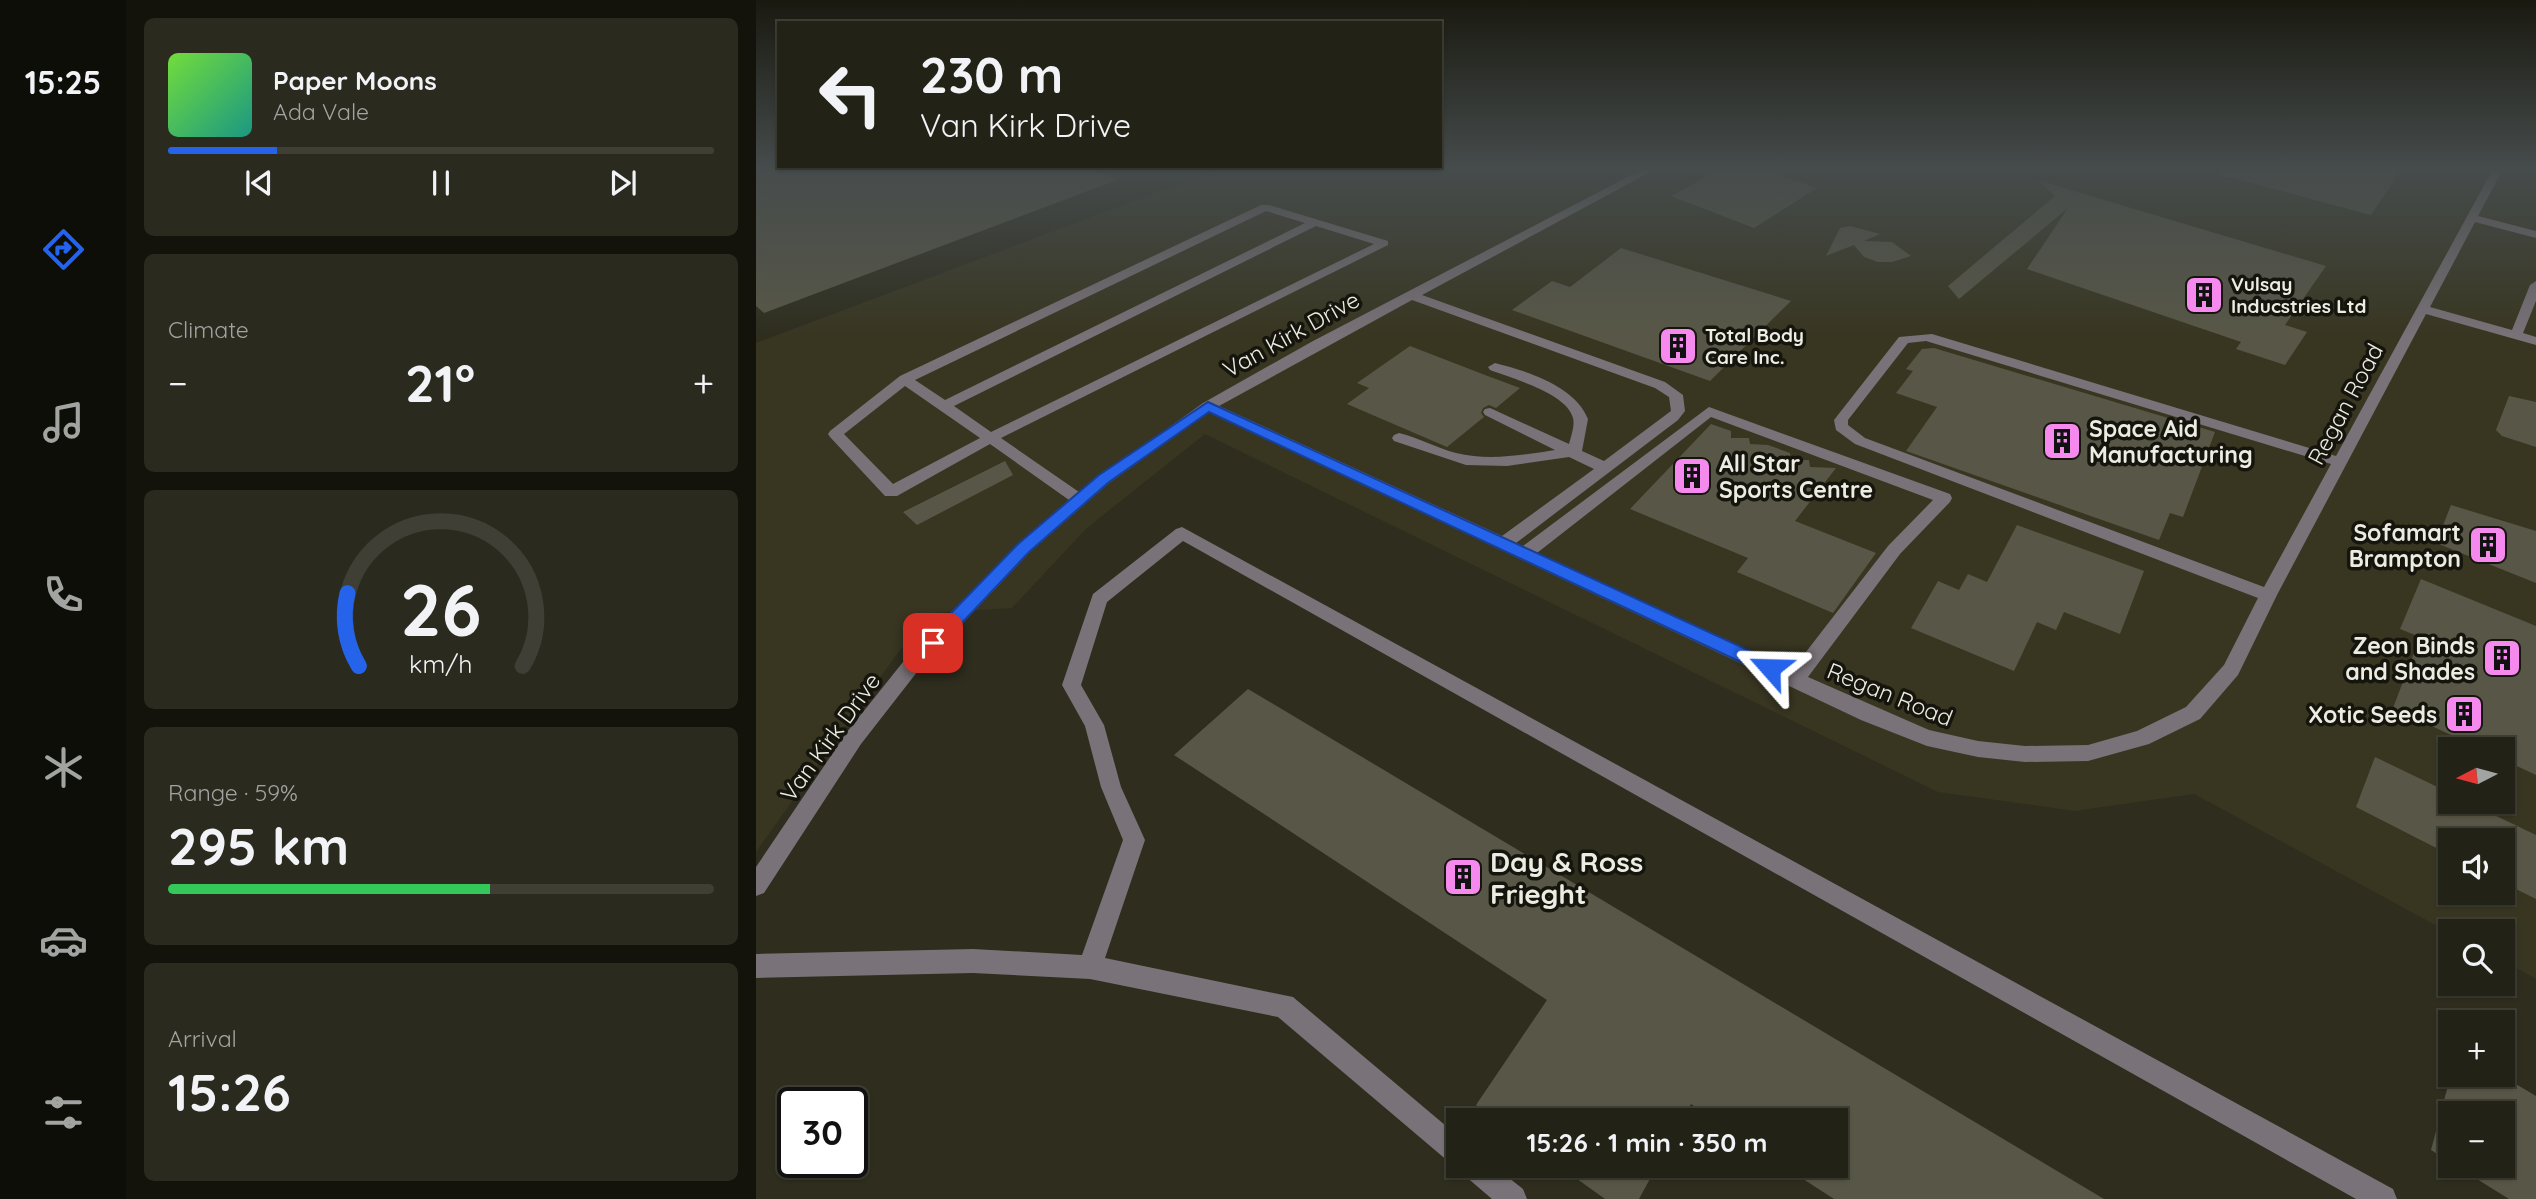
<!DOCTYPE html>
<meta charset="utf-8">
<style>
:root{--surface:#222216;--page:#2a2a1f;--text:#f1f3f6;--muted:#a2a4a1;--line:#3f3f35;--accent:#2563eb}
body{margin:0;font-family:Quicksand,sans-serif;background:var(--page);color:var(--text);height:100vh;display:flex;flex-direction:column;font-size:26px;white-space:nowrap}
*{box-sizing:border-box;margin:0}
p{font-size:23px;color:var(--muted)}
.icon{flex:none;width:38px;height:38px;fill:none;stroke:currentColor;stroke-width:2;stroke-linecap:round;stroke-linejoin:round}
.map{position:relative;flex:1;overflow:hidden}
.drawer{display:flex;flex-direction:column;gap:18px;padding:18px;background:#13130c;width:630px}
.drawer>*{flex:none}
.hud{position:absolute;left:21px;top:21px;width:665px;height:147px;border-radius:0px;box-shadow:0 2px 5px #0004,0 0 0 2px var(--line);background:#222216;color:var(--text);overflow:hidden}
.needle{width:46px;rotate:264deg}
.controls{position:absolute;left:1682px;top:737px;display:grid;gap:14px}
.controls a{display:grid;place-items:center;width:77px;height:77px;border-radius:0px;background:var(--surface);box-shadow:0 2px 5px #0004,0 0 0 2px var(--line);font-size:35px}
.speed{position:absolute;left:21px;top:1087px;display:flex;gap:14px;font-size:35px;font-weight:700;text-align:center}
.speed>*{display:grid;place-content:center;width:91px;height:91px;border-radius:50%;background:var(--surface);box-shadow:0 2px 5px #0004,0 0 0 2px var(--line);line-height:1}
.speed .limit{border:4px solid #111;border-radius:10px;background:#fff;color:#111}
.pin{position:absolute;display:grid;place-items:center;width:60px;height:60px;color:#fff;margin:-30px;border-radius:14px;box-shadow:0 4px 10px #0006}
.me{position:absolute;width:77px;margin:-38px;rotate:295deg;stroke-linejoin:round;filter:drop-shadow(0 0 5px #0008)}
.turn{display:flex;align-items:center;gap:24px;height:147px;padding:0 28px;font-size:32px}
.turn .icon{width:91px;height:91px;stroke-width:2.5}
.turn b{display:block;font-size:49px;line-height:60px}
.big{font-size:52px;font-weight:700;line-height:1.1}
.drawer .card{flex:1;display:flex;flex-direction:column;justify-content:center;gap:10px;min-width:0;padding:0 24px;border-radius:10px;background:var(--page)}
.drawer .dial{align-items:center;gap:0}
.dial svg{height:182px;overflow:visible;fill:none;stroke:var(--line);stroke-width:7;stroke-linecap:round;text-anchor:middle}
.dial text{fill:var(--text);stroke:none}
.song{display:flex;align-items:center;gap:21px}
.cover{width:84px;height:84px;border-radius:10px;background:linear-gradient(135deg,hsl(100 70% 55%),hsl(170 70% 35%))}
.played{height:7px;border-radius:4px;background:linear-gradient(90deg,var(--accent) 20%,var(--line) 20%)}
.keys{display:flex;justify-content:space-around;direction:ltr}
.heat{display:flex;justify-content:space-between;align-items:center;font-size:38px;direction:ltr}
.charge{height:10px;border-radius:5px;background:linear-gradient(90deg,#34c759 59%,var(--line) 0)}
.trip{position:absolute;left:690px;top:1108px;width:402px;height:70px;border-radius:0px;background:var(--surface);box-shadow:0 2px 5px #0004,0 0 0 2px var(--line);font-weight:700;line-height:70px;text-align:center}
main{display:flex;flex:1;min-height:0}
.menu{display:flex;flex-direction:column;width:126px;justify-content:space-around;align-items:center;background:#0e0e09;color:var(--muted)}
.menu .icon{width:49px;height:49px}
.menu .on{color:var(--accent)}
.menu b{font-size:32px;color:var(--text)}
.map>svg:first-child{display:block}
.built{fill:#383621;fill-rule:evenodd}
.building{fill:#585747}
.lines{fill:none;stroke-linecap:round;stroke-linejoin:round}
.minor{fill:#797278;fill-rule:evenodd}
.route{fill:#2563eb;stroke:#184099;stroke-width:2}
.labels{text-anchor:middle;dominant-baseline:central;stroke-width:7;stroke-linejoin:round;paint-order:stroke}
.far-poi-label{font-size:19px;font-weight:bold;fill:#ecece2;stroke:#15150e;text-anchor:start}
.street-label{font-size:23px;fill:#ecece2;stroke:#15150e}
.poi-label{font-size:23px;font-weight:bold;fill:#ecece2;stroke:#15150e;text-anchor:end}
.near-poi-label{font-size:28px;font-weight:bold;fill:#ecece2;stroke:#15150e;text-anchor:start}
</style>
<main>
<nav class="menu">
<b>15:25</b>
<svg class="icon on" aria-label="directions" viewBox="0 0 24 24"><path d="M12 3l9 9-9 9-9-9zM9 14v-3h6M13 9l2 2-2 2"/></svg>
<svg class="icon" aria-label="music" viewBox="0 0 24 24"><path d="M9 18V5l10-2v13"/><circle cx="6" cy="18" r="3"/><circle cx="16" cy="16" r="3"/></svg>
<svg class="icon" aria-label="phone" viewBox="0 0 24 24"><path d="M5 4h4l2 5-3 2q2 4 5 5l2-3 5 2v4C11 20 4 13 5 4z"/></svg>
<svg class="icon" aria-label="climate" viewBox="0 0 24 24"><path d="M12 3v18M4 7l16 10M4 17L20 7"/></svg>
<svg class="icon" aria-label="car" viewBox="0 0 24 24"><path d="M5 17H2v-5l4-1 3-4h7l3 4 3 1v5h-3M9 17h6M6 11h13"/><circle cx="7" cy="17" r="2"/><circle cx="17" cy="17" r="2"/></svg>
<svg class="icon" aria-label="filters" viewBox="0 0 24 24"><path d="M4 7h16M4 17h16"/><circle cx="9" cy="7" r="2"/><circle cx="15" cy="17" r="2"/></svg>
</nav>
<section class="drawer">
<div class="card">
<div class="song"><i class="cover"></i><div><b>Paper Moons</b><p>Ada Vale</p></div></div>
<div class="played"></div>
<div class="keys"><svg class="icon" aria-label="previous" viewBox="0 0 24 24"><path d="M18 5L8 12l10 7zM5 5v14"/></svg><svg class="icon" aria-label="pause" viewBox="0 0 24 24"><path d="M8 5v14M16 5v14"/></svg><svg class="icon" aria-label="next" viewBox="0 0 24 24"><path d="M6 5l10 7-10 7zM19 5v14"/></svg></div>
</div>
<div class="card"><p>Climate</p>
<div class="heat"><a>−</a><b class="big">21°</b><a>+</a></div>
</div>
<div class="card dial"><svg viewBox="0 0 100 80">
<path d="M14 69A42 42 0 1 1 86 69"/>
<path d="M14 69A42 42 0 0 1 9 37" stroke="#2563eb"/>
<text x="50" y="56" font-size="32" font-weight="700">26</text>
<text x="50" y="72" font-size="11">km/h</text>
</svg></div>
<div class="card"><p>Range · 59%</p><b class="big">295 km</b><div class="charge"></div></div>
<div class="card"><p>Arrival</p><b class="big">15:26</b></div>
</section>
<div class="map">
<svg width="1780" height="1199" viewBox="0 0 1780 1199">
<rect width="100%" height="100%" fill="#2e2d1e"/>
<path class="built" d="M463,169H1780V979L1747,961L1746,931L1694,933L1438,794L1319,811L1182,792L449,434L331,528L256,608L176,613L141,654L0,852V343ZM1694,749H1746V802H1694ZM1694,840H1746V892H1694Z"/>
<path class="building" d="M19,169H339L361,180L8,313L0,306V175Z
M964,169H1005L1061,188L998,228L915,196Z
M1465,169H1646L1615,215L1465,175Z
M1281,180L1570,266L1529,325L1551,332L1529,365L1480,349L1485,342L1271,269L1312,208L1203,299L1192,286L1299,196Z
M1094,226L1124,234L1108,241L1136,242L1155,256L1136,262H1122L1108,257L1098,245L1070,256L1084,228Z
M865,248L1035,301L954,381L756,310L796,281L814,287Z
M654,346L729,375L764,388L740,408L733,405L727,408L725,413L728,417L691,447L591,404L613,388L601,383Z
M1178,348L1459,432L1427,517L1414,513L1403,540L1150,451L1181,407L1140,393L1157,371L1150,369L1166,349Z
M1753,396L1780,402V447L1746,436L1740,430Z
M955,424L975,431V438H993L994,444L1012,445L1034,453V460H1053L1054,467L1080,468L1039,521L1120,553L1077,613L981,572L992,558L874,509Z
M249,461L257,475L161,525L147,512Z
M1695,505L1780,531V583L1680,543Z
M1261,525L1388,571L1364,634L1308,612L1300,630L1281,622L1258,671L1155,628L1182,581L1203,590L1212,574L1231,582Z
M1665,579L1780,626V775L1746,759V749H1725L1637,708L1664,637L1644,629Z
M492,689L1348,1199H1078L1027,1166H1080V1120H958L935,1104L926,1120H741L720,1105L791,1000L418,755Z
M1619,757L1694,793V802H1711L1780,835V899L1746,882V840H1694V855L1600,807Z
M1695,1074H1743L1780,1096V1199H1753L1700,1166H1746V1113H1694V1162L1675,1150Z
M803,1166H901L883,1199H849Z"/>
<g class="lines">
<path class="minor" d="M887,169H900L666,295L909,382L927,395L929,411L922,420L760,543L767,546L953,407L1194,494L1196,498L1194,502L1144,554L1052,677L1173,730L1222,741L1269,746L1332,745L1381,731L1430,707L1468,665L1502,598L1099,444L1080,430L1078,420L1143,337L1176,334L1580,456L1737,169H1747L1722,216L1780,231V238L1719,222L1674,307L1756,330L1774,285L1780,281V301L1767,333L1780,337V345L1670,314L1521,595L1482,675L1444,719L1393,744L1332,761L1269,762L1222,757L1171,746L1105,720L453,412L353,483L274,552L165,667L105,744L8,893L0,896V867L91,732L151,657L262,544L313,500L234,444L141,496H129L74,437L72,434L74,431L144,376L505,205H513L632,241V245L245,438L323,492L447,403L557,341ZM510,211L549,223L189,400L159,380ZM560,226L618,244L235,432L198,406ZM656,300L899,388L913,397L915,411L848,461L826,451L832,419C819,386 771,371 739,363L732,367L734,370C755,378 811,393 817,418C819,426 815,436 813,444L734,408L729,409L727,412L729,415L799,450C767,455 733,461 700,453C681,448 663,438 643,433L638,435L636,438L638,441L710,465L751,466L813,457L838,469L746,536L463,406ZM1170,341L1575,464L1508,587L1109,438L1092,425V420L1152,343ZM149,386L224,438L137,484L88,434ZM955,417L1177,500L1132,546L1036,670L781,553Z
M426,527L1637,1189L1641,1199H1600L427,541L351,602L325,685L348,725L365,787L389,840L349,958L537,997L702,1136V1166H738L767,1189L771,1199H736L708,1175L704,1166H702L693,1162L522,1017L334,979L217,973L0,978V954L217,949L326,955L367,840L345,787L329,726L306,685L337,594L420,529Z"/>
</g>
<linearGradient id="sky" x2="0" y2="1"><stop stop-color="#191910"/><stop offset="0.5" stop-color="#464c4c"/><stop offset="1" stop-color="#464c4c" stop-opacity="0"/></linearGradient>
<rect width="1780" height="337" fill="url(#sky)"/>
<path class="route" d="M452,402L1020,663L1023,668L1020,673H1008L453,412L353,482L273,552L183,647H171L169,643L171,638L262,544L343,475Z"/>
<defs>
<symbol id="building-square" viewBox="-11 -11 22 22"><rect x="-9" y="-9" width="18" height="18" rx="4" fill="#f689ee" stroke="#15150e"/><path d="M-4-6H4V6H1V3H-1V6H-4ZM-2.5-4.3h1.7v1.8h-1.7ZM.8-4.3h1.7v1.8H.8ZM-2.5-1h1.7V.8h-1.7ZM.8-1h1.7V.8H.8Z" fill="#111"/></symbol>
</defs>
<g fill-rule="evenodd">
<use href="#building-square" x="1426" y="273" width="44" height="44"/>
<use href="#building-square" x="900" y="324" width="44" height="44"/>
<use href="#building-square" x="1284" y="419" width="44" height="44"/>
<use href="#building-square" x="914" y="454" width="44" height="44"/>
<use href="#building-square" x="1710" y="523" width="44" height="44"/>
<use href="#building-square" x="1724" y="636" width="44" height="44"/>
<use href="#building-square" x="1686" y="692" width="44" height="44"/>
<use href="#building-square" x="685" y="855" width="44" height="44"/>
</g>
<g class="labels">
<g class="far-poi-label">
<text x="1475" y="284">Vulsay<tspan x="1475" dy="22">Inducstries Ltd</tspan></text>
<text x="949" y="335">Total Body<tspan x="949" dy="22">Care Inc.</tspan></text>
</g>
<g class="street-label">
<text transform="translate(535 334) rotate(-29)">Van Kirk Drive</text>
<text transform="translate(1589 404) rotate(-62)">Regan Road</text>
<text transform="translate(1134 694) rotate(22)">Regan Road</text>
<text transform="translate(74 737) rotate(-54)">Van Kirk Drive</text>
</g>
<g class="poi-label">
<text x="1333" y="428" text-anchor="start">Space Aid<tspan x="1333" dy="26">Manufacturing</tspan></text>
<text x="963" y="463" text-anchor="start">All Star<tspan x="963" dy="26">Sports Centre</tspan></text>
<text x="1705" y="532">Sofamart<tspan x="1705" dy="26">Brampton</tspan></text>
<text x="1719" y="645">Zeon Binds<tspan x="1719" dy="26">and Shades</tspan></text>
<text x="1681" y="714">Xotic Seeds</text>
</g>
<g class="near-poi-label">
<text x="734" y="861">Day &amp; Ross<tspan x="734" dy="32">Frieght</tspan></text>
</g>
</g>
</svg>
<div class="controls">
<a><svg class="needle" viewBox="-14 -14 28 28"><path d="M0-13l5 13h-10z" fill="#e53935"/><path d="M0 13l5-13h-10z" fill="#a2a4a1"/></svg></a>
<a><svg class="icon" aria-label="sound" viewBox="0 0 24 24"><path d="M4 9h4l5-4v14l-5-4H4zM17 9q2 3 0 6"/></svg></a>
<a><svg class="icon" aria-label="search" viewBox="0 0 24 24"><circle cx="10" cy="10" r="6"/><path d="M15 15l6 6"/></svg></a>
<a>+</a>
<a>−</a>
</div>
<div class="speed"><div class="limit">30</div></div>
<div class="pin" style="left:177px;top:643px;background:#d93025"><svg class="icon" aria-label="arrive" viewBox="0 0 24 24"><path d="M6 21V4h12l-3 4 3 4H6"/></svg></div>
<svg class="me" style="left:1014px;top:668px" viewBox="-20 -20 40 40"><path d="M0-17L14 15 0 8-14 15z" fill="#2563eb" stroke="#fff" stroke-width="4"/></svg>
<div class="trip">15:26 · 1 min · 350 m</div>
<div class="hud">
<div class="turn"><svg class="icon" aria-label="left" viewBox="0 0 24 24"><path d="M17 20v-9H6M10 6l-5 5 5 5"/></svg><div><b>230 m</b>Van Kirk Drive</div></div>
</div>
</div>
</main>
